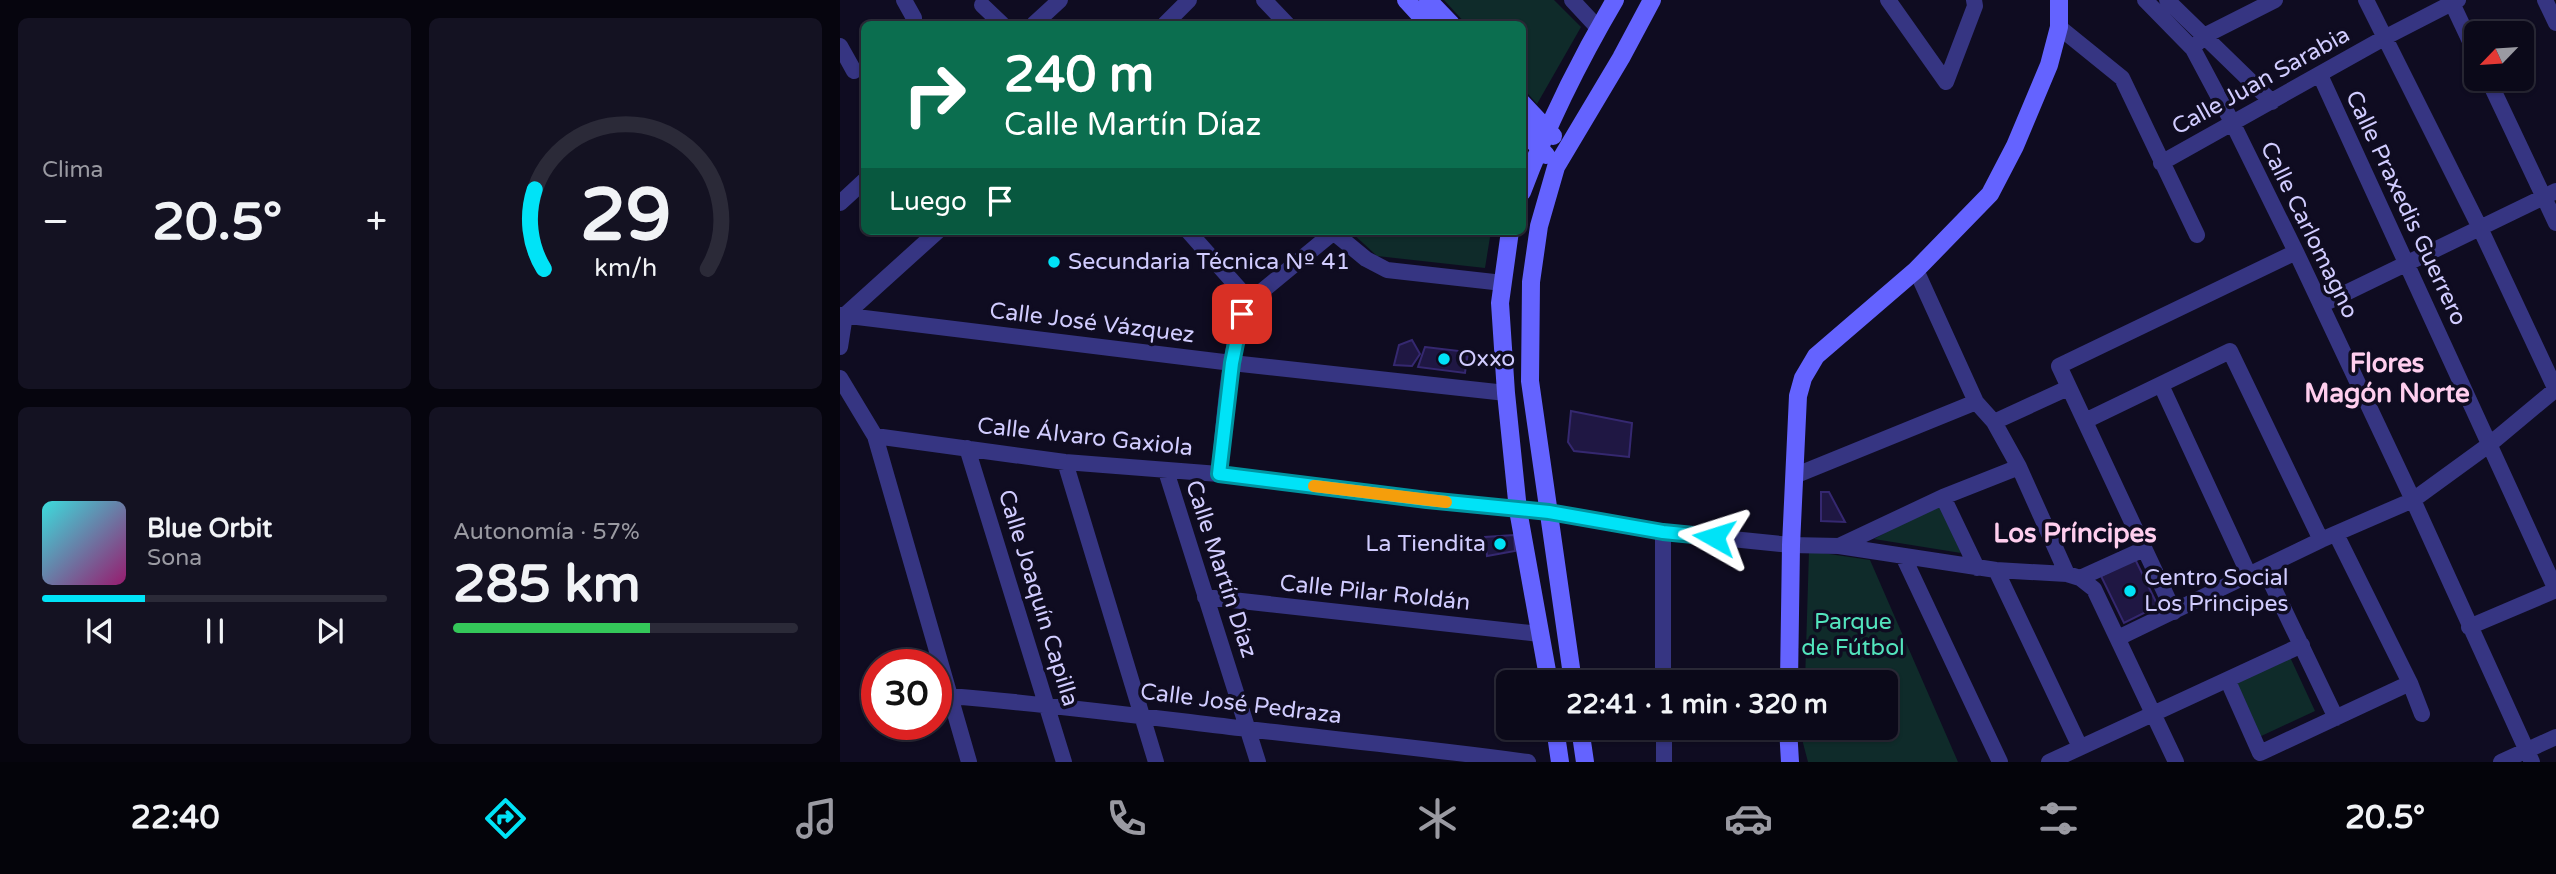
<!DOCTYPE html>
<html lang="es">
<meta charset="utf-8">
<style>
:root{--surface:#0b0919;--page:#141222;--text:#f1f3f6;--muted:#9a9aa2;--line:#2b2a38;--accent:#00e3f7}
body{margin:0;font-family:"Varela Round",sans-serif;background:var(--page);color:var(--text);height:100vh;display:flex;flex-direction:column;font-size:26px;white-space:nowrap}
*{box-sizing:border-box;margin:0}
p{font-size:23px;color:var(--muted)}
.icon{flex:none;width:38px;height:38px;fill:none;stroke:currentColor;stroke-width:2;stroke-linecap:round;stroke-linejoin:round}
.map{position:relative;flex:1;overflow:hidden}
.panel{display:flex;flex-direction:column;gap:18px;padding:18px;background:#06050e;width:840px}
.panel>*{flex:none}
.guide{position:absolute;left:21px;top:21px;width:665px;height:214px;border-radius:10px;box-shadow:0 2px 5px #0004,0 0 0 2px var(--line);background:#0b6e4f;color:#fff;overflow:hidden}
.needle{width:46px;rotate:245deg}
.tools{position:absolute;left:1624px;top:21px;display:grid;gap:14px}
.tools a{display:grid;place-items:center;width:70px;height:70px;border-radius:10px;background:var(--surface);box-shadow:0 2px 5px #0004,0 0 0 2px var(--line);font-size:35px}
.speed{position:absolute;left:21px;top:649px;display:flex;gap:14px;font-size:35px;font-weight:700;text-align:center}
.speed>*{display:grid;place-content:center;width:91px;height:91px;border-radius:50%;background:var(--surface);box-shadow:0 2px 5px #0004,0 0 0 2px var(--line);line-height:1}
.speed .limit{border:10px solid #d22;background:#fff;color:#111}
.pin{position:absolute;display:grid;place-items:center;width:60px;height:60px;color:#fff;margin:-30px;border-radius:14px;box-shadow:0 4px 10px #0006}
.me{position:absolute;width:77px;margin:-38px;rotate:276deg;stroke-linejoin:round;filter:drop-shadow(0 0 5px #0008)}
.turn{display:flex;align-items:center;gap:24px;height:147px;padding:0 28px;font-size:32px}
.turn .icon{width:91px;height:91px;stroke-width:2.5}
.turn b{display:block;font-size:49px;line-height:60px}
.then{display:flex;align-items:center;height:66px;padding:0 28px;background:#0003;gap:14px;font-size:26px}
.big{font-size:52px;font-weight:700;line-height:1.1}
.panel .tile{flex:1;display:flex;flex-direction:column;justify-content:center;gap:10px;min-width:0;padding:0 24px;border-radius:10px;background:var(--page)}
.panel .dial{align-items:center;gap:0}
.dial svg{height:182px;overflow:visible;fill:none;stroke:var(--line);stroke-width:7;stroke-linecap:round;text-anchor:middle}
.dial text{fill:var(--text);stroke:none}
.song{display:flex;align-items:center;gap:21px}
.cover{width:84px;height:84px;border-radius:10px;background:linear-gradient(135deg,hsl(180 70% 55%),hsl(320 70% 35%))}
.played{height:7px;border-radius:4px;background:linear-gradient(90deg,var(--accent) 30%,var(--line) 30%)}
.keys{display:flex;justify-content:space-around;direction:ltr}
.heat{display:flex;justify-content:space-between;align-items:center;font-size:38px;direction:ltr}
.charge{height:10px;border-radius:5px;background:linear-gradient(90deg,#34c759 57%,var(--line) 0)}
.panel .tiles{flex:1;display:grid;gap:18px;grid-template-columns:repeat(2,1fr)}
.trip{position:absolute;left:656px;top:670px;width:402px;height:70px;border-radius:10px;background:var(--surface);box-shadow:0 2px 5px #0004,0 0 0 2px var(--line);font-weight:700;line-height:70px;text-align:center}
.menu{display:flex;height:112px;justify-content:space-around;align-items:center;background:#04040a;color:var(--muted)}
.menu .icon{width:49px;height:49px}
.menu .current{color:var(--accent)}
.menu b{font-size:32px;color:var(--text)}
main{display:flex;flex:1;min-height:0}
.map>svg:first-child{display:block}
.green{fill:#0f2b2a}
.building{fill:#1f1743;stroke:#352870;stroke-width:2}
.lines{fill:none;stroke-linecap:round;stroke-linejoin:round}
.street{stroke:#363582;stroke-width:16}
.secondary{stroke:#6463ff;stroke-width:18}
.route-casing{stroke:#0094a1;stroke-width:18}
.route{stroke:#00e3f7;stroke-width:12}
.slow{stroke:#f59e0b;stroke-width:12}
.poi-dot{fill:#00e3f7;stroke:#0f0c21;stroke-width:2.5}
.labels{text-anchor:middle;dominant-baseline:central;stroke-width:7;stroke-linejoin:round;paint-order:stroke}
.street-label{font-size:23px;fill:#d1ccff;stroke:#0f0c21}
.poi-label{font-size:23px;fill:#d1ccff;stroke:#0f0c21;text-anchor:start}
.park-label{font-size:23px;fill:#53e4bd;stroke:#0f0c21}
.quarter-label{font-size:26px;font-weight:bold;fill:#ffceee;stroke:#0f0c21}
</style>
<main>
<section class="panel">
<div class="tiles">
<div class="tile"><p>Clima</p>
<div class="heat"><a>−</a><b class="big">20.5°</b><a>+</a></div>
</div>
<div class="tile dial"><svg viewBox="0 0 100 80">
<path d="M14 69A42 42 0 1 1 86 69"/>
<path d="M14 69A42 42 0 0 1 10 34" stroke="#00e3f7"/>
<text x="50" y="56" font-size="32" font-weight="700">29</text>
<text x="50" y="72" font-size="11">km/h</text>
</svg></div>
<div class="tile">
<div class="song"><i class="cover"></i><div><b>Blue Orbit</b><p>Sona</p></div></div>
<div class="played"></div>
<div class="keys"><svg class="icon" aria-label="previous" viewBox="0 0 24 24"><path d="M18 5L8 12l10 7zM5 5v14"/></svg><svg class="icon" aria-label="pause" viewBox="0 0 24 24"><path d="M8 5v14M16 5v14"/></svg><svg class="icon" aria-label="next" viewBox="0 0 24 24"><path d="M6 5l10 7-10 7zM19 5v14"/></svg></div>
</div>
<div class="tile"><p>Autonomía · 57%</p><b class="big">285 km</b><div class="charge"></div></div>
</div>
</section>
<div class="map">
<svg width="1716" height="762" viewBox="0 0 1716 762">
<rect width="100%" height="100%" fill="#0f0c21"/>
<path class="green" d="M604,0H714L741,27L697,104L683,88L682,24H626Z
M510,231H651L645,268L537,256Z
M1099,503L1121,553L1034,539Z
M969,551L1030,560L1118,762H968L963,743V728H1046V682H965Z
M1449,655L1475,711L1417,738L1391,682Z"/>
<path class="building" d="M572,340L580,354L572,366L554,365L559,345Z
M585,347L628,352L625,373L578,367Z
M731,411L792,423L789,457L734,451L728,442Z
M981,492H989L1005,522L981,521Z
M674,535L675,551L647,556L645,537Z
M1295,559L1318,606L1284,623L1261,576Z"/>
<g class="lines">
<path class="street" d="M64,0L74,18
M424,0L447,24
M732,0L758,28
M1048,0L1106,82
M1305,0L1353,49L1393,124L1456,252L1573,500L1692,762
M1327,0L1432,102
M1526,0L1640,228L1716,390
M1705,0L1716,23
M1612,3L1636,54
M142,5L162,24
M194,24L220,0
M325,24L349,0
M1219,27L1282,78L1357,235
M1359,42L1364,36L1435,0
M0,46L14,71
M1480,75L1716,590
M1648,79L1716,223
M1106,82L1135,6L1134,0
M1321,163L1544,38L1618,0
M0,203L24,181
M348,231L410,301
M492,231L526,259L547,270L663,283
M1076,270L1136,402L1154,422L1179,467L1227,574
M1481,305L1716,191
M0,315L392,363L666,393
M0,347L5,315L98,231
M0,378L35,436L129,762
M1321,385L1409,575
M1245,421L1390,351L1481,540
M1154,422L1228,388
M35,436L225,462L379,474L587,500L709,512L823,532L951,545L999,546L1156,570L1227,574L1240,578L1304,549
M127,448L224,762
M225,462L316,762
M326,471L418,762
M379,474C384,430 388,334 410,301L495,231
M954,476L1136,402
M1103,497L1137,568
M823,532V682
M1496,534L1570,683L1582,714
M999,546L1103,497L1179,467
M1063,556L1160,762
M1424,568L1496,718
M1156,570L1240,747
M1240,578L1254,589L1336,762
M365,597L700,634
M1334,612L1219,366L1456,252
M1629,627L1716,590
M1278,638L1481,540L1573,500L1650,444L1716,389
M1388,681L1420,753L1570,683
M109,696C209,704 307,717 407,729C500,740 594,749 688,762
M824,728V762
M1209,762L1462,645
M1661,762L1716,737"/>
<path class="secondary" d="M566,0L588,24
M588,0L611,24
M682,103L713,136
M682,129L706,155
M682,192C707,126 739,61 775,0
M670,231L660,303L666,393L678,510L709,682
M733,682L690,381L691,282L699,226L716,167L781,58L812,0
M949,682L951,545L958,396L963,378L976,356L1076,270L1150,194L1175,146L1209,65L1219,27V0
M715,728L720,762
M740,728L745,762
M948,728L950,762"/>
</g>
<g class="lines">
<defs>
<path id="route" d="M402,314L392,363L379,474L587,500L709,512L823,532L874,537"/>
</defs>
<use href="#route" class="route-casing"/>
<use href="#route" class="route"/>
<path class="slow" d="M474,486L606,502"/>
</g>
<g class="poi-dot">
<circle cx="214" cy="262" r="7"/>
<circle cx="604" cy="359" r="7"/>
<circle cx="660" cy="544" r="7"/>
<circle cx="1290" cy="591" r="7"/>
</g>
<g class="labels">
<g class="street-label">
<text transform="translate(1421 81) rotate(-29)">Calle Juan Sarabia</text>
<text transform="translate(1566 208) rotate(65)">Calle Praxedis Guerrero</text>
<text transform="translate(1469 230) rotate(64)">Calle Carlomagno</text>
<text transform="translate(252 323) rotate(7)">Calle José Vázquez</text>
<text transform="translate(245 437) rotate(6)">Calle Álvaro Gaxiola</text>
<text transform="translate(381 569) rotate(72)">Calle Martín Díaz</text>
<text transform="translate(535 593) rotate(6)">Calle Pilar Roldán</text>
<text transform="translate(198 598) rotate(73)">Calle Joaquín Capilla</text>
<text transform="translate(401 704) rotate(7)">Calle José Pedraza</text>
</g>
<g class="poi-label">
<text x="228" y="262">Secundaria Técnica Nº 41</text>
<text x="618" y="359">Oxxo</text>
<text x="646" y="544" text-anchor="end">La Tiendita</text>
<text x="1304" y="578">Centro Social<tspan x="1304" dy="26">Los Principes</tspan></text>
</g>
<g class="park-label">
<text x="1013" y="622">Parque<tspan x="1013" dy="26">de Fútbol</tspan></text>
</g>
<g class="quarter-label">
<text x="1547" y="363">Flores<tspan x="1547" dy="30">Magón Norte</tspan></text>
<text x="1235" y="533">Los Príncipes</text>
</g>
</g>
</svg>
<div class="tools">
<a><svg class="needle" viewBox="-14 -14 28 28"><path d="M0-13l5 13h-10z" fill="#e53935"/><path d="M0 13l5-13h-10z" fill="#9a9aa2"/></svg></a>
</div>
<div class="speed"><div class="limit">30</div></div>
<div class="pin" style="left:402px;top:314px;background:#d93025"><svg class="icon" aria-label="arrive" viewBox="0 0 24 24"><path d="M6 21V4h12l-3 4 3 4H6"/></svg></div>
<svg class="me" style="left:874px;top:537px" viewBox="-20 -20 40 40"><path d="M0-17L14 15 0 8-14 15z" fill="#00e3f7" stroke="#fff" stroke-width="4"/></svg>
<div class="trip">22:41 · 1 min · 320 m</div>
<div class="guide">
<div class="turn"><svg class="icon" aria-label="right" viewBox="0 0 24 24"><path d="M7 20v-9h11M14 6l5 5-5 5"/></svg><div><b>240 m</b>Calle Martín Díaz</div></div>
<div class="then">Luego<svg class="icon" aria-label="arrive" viewBox="0 0 24 24"><path d="M6 21V4h12l-3 4 3 4H6"/></svg></div>
</div>
</div>
</main>
<nav class="menu">
<b>22:40</b>
<svg class="icon current" aria-label="directions" viewBox="0 0 24 24"><path d="M12 3l9 9-9 9-9-9zM9 14v-3h6M13 9l2 2-2 2"/></svg>
<svg class="icon" aria-label="music" viewBox="0 0 24 24"><path d="M9 18V5l10-2v13"/><circle cx="6" cy="18" r="3"/><circle cx="16" cy="16" r="3"/></svg>
<svg class="icon" aria-label="phone" viewBox="0 0 24 24"><path d="M5 4h4l2 5-3 2q2 4 5 5l2-3 5 2v4C11 20 4 13 5 4z"/></svg>
<svg class="icon" aria-label="climate" viewBox="0 0 24 24"><path d="M12 3v18M4 7l16 10M4 17L20 7"/></svg>
<svg class="icon" aria-label="car" viewBox="0 0 24 24"><path d="M5 17H2v-5l4-1 3-4h7l3 4 3 1v5h-3M9 17h6M6 11h13"/><circle cx="7" cy="17" r="2"/><circle cx="17" cy="17" r="2"/></svg>
<svg class="icon" aria-label="filters" viewBox="0 0 24 24"><path d="M4 7h16M4 17h16"/><circle cx="9" cy="7" r="2"/><circle cx="15" cy="17" r="2"/></svg>
<b>20.5°</b>
</nav>
